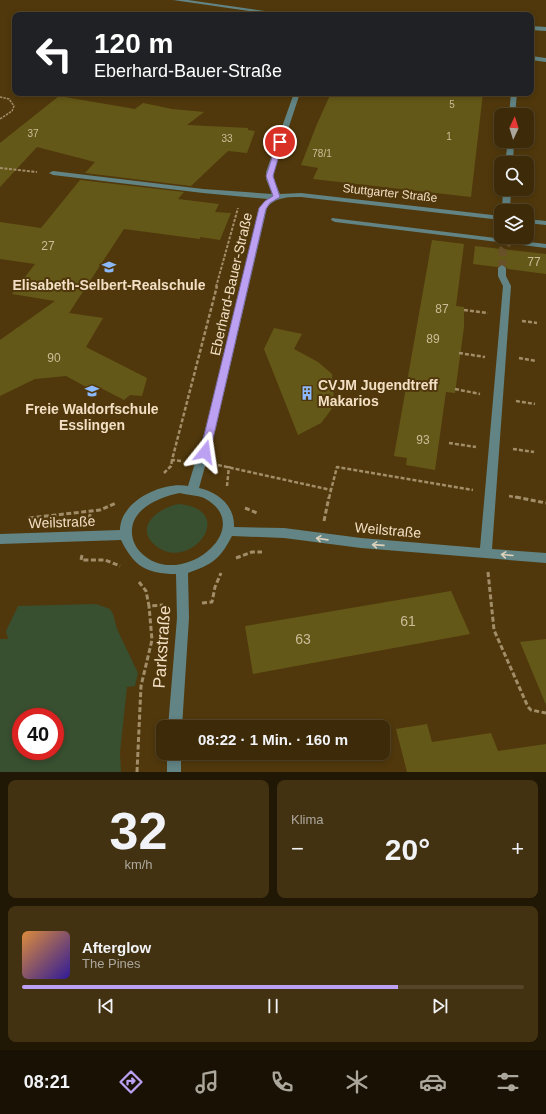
<!DOCTYPE html>
<html lang="de">
<meta charset="utf-8">
<style>
:root{--surface:#3c2a09;--page:#433212;--text:#f1f3f6;--muted:#aca79c;--line:#55462a;--accent:#bca0f2}
body{margin:0;font-family:Helvetica,sans-serif;background:var(--page);color:var(--text);height:100vh;display:flex;flex-direction:column;font-size:15px;white-space:nowrap}
*{box-sizing:border-box;margin:0}
p{font-size:13px;color:var(--muted)}
.icon{flex:none;width:22px;height:22px;fill:none;stroke:currentColor;stroke-width:2;stroke-linecap:round;stroke-linejoin:round}
.map{position:relative;height:772px;overflow:hidden}
.panel{display:flex;flex-direction:column;gap:8px;padding:8px;background:#211705;flex:1}
.panel>*{flex:none}
.hud{position:absolute;left:12px;top:12px;width:522px;height:84px;border-radius:8px;box-shadow:0 2px 6px #0003,0 0 0 1px var(--line);background:#202124;color:#fff;overflow:hidden}
.needle{width:26px;rotate:4deg}
.fabs{position:absolute;left:494px;top:108px;display:grid;gap:8px}
.fabs a{display:grid;place-items:center;width:40px;height:40px;border-radius:8px;background:var(--surface);box-shadow:0 2px 6px #0003,0 0 0 1px var(--line);font-size:20px}
.speed{position:absolute;left:12px;top:708px;display:flex;gap:8px;font-size:20px;font-weight:700;text-align:center}
.speed>*{display:grid;place-content:center;width:52px;height:52px;border-radius:50%;background:var(--surface);box-shadow:0 2px 6px #0003,0 0 0 1px var(--line);line-height:1}
.speed .limit{border:6px solid #d22;background:#fff;color:#111}
.pin{position:absolute;display:grid;place-items:center;width:34px;height:34px;color:#fff;margin:-17px;border:2px solid #fff;border-radius:50%;box-shadow:0 1px 4px #0007}
.me{position:absolute;width:44px;margin:-22px;rotate:15deg;stroke-linejoin:round;filter:drop-shadow(0 0 3px #0008)}
.turn{display:flex;align-items:center;gap:14px;height:84px;padding:0 16px;font-size:18px}
.turn .icon{width:52px;height:52px;stroke-width:2.5}
.turn b{display:block;font-size:28px;line-height:34px}
.big{font-size:30px;font-weight:600;line-height:1.1}
.panel .tile{flex:1;display:flex;flex-direction:column;justify-content:center;gap:6px;min-width:0;padding:0 14px;border-radius:8px;background:var(--page)}
.panel .dial{align-items:center;gap:0}
.dial b{font-size:52px;line-height:1}
.song{display:flex;align-items:center;gap:12px}
.cover{width:48px;height:48px;border-radius:6px;background:linear-gradient(135deg,hsl(30 70% 55%),hsl(250 70% 35%))}
.played{height:4px;border-radius:2px;background:linear-gradient(90deg,var(--accent) 75%,var(--line) 75%)}
.keys{display:flex;justify-content:space-around;direction:ltr}
.heat{display:flex;justify-content:space-between;align-items:center;font-size:22px;direction:ltr}
.panel .tiles{flex:1;display:grid;gap:8px;grid-template-columns:1fr 1fr}
.tile:last-child{grid-column:span 2}
.trip{position:absolute;left:156px;top:720px;width:234px;height:40px;border-radius:8px;background:var(--surface);box-shadow:0 2px 6px #0003,0 0 0 1px var(--line);font-weight:600;line-height:40px;text-align:center}
.dock{display:flex;height:64px;justify-content:space-around;align-items:center;background:#181104;color:var(--muted)}
.dock .icon{width:28px;height:28px}
.dock .active{color:var(--accent)}
.dock b{font-size:18px;color:var(--text)}
.map>svg:first-child{display:block}
.green{fill:#384f30;fill-rule:evenodd}
.building{fill:#645818}
.lines{fill:none;stroke-linecap:round;stroke-linejoin:round}
.minor-tunnel{stroke:#685128;stroke-width:8;stroke-dasharray:8 4;stroke-linecap:butt}
.path-far3{stroke:#a28d69;stroke-width:1.5;stroke-dasharray:2.5 1;stroke-linecap:butt}
.path-far2{stroke:#a28d69;stroke-width:2;stroke-dasharray:3 1.5;stroke-linecap:butt}
.path-far1{stroke:#a28d69;stroke-width:2.5;stroke-dasharray:4 2;stroke-linecap:butt}
.path{stroke:#a28d69;stroke-width:3;stroke-dasharray:5 2.5;stroke-linecap:butt}
.minor{fill:#628484;fill-rule:evenodd}
.oneway{stroke:#dcd1ba}
.route{fill:#bca0f2;stroke:#7a689d}
.labels{text-anchor:middle;dominant-baseline:central;stroke-width:4;stroke-linejoin:round;paint-order:stroke}
.far-number-label{font-size:10px;fill:#cebd99}
.far-street-label{font-size:12px;fill:#f2dfc4;stroke:#50380c}
.number-label{font-size:12px;fill:#cebd99}
.street-label{font-size:14px;fill:#f2dfc4;stroke:#50380c}
.poi-label{font-size:14px;font-weight:bold;fill:#f2dfc4;stroke:#50380c}
.near-number-label{font-size:14px;fill:#cebd99}
.near-street-label{font-size:17px;fill:#f2dfc4;stroke:#50380c}
</style>
<div class="map">
<svg width="546" height="772" viewBox="0 0 546 772">
<rect width="100%" height="100%" fill="#50380c"/>
<path class="green" d="M179,504C240,510 189,575 155,545C133,526 160,507 179,504Z
M96,604L110,609L113,614L117,629L138,673L135,686L127,687L120,752L121,772H0V639H8L6,631L18,606ZM21,717H55V751H21Z"/>
<path class="building" d="M331,93H483L471,197L313,179L318,168L301,165L317,124Z
M59,96L135,109L143,103L172,109L204,112L187,125L248,128V130L255,131L247,153L228,151L191,186L85,173L95,162L37,147L0,187V143Z
M80,180L184,192L178,199L219,204L215,212L231,213L220,240L200,237V239L124,229L69,313L103,318L86,347L147,378L142,396L130,395L124,400L95,385L90,389L66,376L35,379L0,396V340L55,301L12,294L35,264L0,259V222L41,228Z
M432,240L464,244L456,306L464,307V327L455,393L446,392L435,470L406,465L407,458L394,456Z
M475,246L546,254V274L508,269L502,264L497,267L473,264Z
M274,328L302,334L294,349L318,362L332,374L334,401L331,410L321,423L298,435L264,349Z
M451,591L470,634L253,674L245,626Z
M546,639V705L520,642Z
M427,724L432,742L491,733L498,751L546,744V772H407L396,729Z"/>
<g class="lines">
<path class="minor-tunnel" d="M502,268L503,249L509,241"/>
<path class="path-far3" d="M0,97L9,99L14,106L12,111L0,119"/>
<path class="path-far2" d="M0,168L37,172
M216,287L238,208"/>
<path class="path-far1" d="M464,310L488,313
M522,321L537,323
M459,353L485,357
M519,358L536,361
M455,389L480,394
M516,401L535,404
M449,443L476,447
M513,449L534,452
M181,461L172,460L217,286
M218,465L331,490L337,467L473,490
M164,473L171,466L172,460
M227,486L229,466
M509,496L521,498
M329,498L331,490"/>
<path class="path" d="M516,497L546,503
M245,508L257,513
M29,518L100,510L116,503
M89,519L91,511
M324,521L329,497
M82,555L81,560H105L120,566
M236,558L252,552H262
M488,572L494,630L528,707L531,710L546,713
M139,582L146,591L149,606L163,605
M202,603L212,602L215,587L221,573
M137,772L141,686L152,640L149,606"/>
<path class="minor" d="M173,0H188L292,15H277Z
M531,26L546,27V31L531,30Z
M531,56L546,58V62L531,60Z
M294,93H300L274,172V179L280,194L301,193L501,216V220L301,197C288,197 275,197 267,208L216,427L199,488C218,492 235,506 234,527L284,528L361,538L480,548L503,286L498,276V268L502,265L506,268V276L511,286L492,549L546,553V563L361,548L284,538L232,536C220,559 213,564 188,573L189,618L182,727H168L177,618L176,574C146,574 134,566 121,540L0,544V534L120,530C120,501 163,481 188,486L206,427L259,208L268,199L203,193L53,175L49,173L53,171L203,189L272,194L266,179V172ZM180,493C187,495 197,495 204,498C257,526 186,587 146,557C138,551 133,544 132,534C130,509 159,497 180,493Z
M511,93H517L515,115H509Z
M508,141H514L513,163H505Z
M503,189H511L510,211H502Z
M332,218L546,244V248L335,222L331,220Z
M527,219L546,221V225L527,223Z
M167,753H181V772H167Z"/>
</g>
<defs><path id="oneway-shaft" d="M-6 0H5M1.5-3L5.5 0L1.5 3" fill="none" stroke-width="1.6" stroke-linecap="round" stroke-linejoin="round"/></defs>
<g class="oneway">
<use href="#oneway-shaft" transform="translate(322 539) rotate(-172)"/>
<use href="#oneway-shaft" transform="translate(378 545) rotate(-176)"/>
<use href="#oneway-shaft" transform="translate(507 555) rotate(-175)"/>
</g>
<path class="route" d="M280,140L283,142L273,176L280,197L270,203L266,209L210,452L205,456L200,452L259,208L265,201L273,196L266,176L277,142Z"/>
<defs>
<symbol id="school-bare" viewBox="-9 -9 18 18"><path d="M0-5L7-2L0 1L-7-2ZM-4 1L0 2.5L4 1V4Q0 6-4 4Z" fill="#8cb9fc" stroke="#50380c" stroke-width="2.5" paint-order="stroke"/></symbol>
<symbol id="building-bare" viewBox="-9 -9 18 18"><path d="M-4-6H4V6H1V3H-1V6H-4ZM-2.5-4.3h1.7v1.8h-1.7ZM.8-4.3h1.7v1.8H.8ZM-2.5-1h1.7V.8h-1.7ZM.8-1h1.7V.8H.8Z" fill="#8cb9fc" stroke="#50380c" stroke-width="2.5" paint-order="stroke"/></symbol>
</defs>
<g fill-rule="evenodd">
<use href="#school-bare" x="99" y="257" width="20" height="20"/>
<use href="#school-bare" x="82" y="381" width="20" height="20"/>
<use href="#building-bare" x="297" y="383" width="20" height="20"/>
</g>
<g class="labels">
<g class="far-number-label">
<text x="452" y="104">5</text>
<text x="33" y="133">37</text>
<text x="449" y="136">1</text>
<text x="227" y="138">33</text>
<text x="322" y="153">78/1</text>
</g>
<g class="far-street-label">
<text transform="translate(390 193) rotate(6)">Stuttgarter Straße</text>
</g>
<g class="number-label">
<text x="48" y="246">27</text>
<text x="534" y="262">77</text>
<text x="442" y="309">87</text>
<text x="433" y="339">89</text>
<text x="54" y="358">90</text>
<text x="423" y="440">93</text>
</g>
<g class="street-label">
<text transform="translate(231 284) rotate(-77)">Eberhard-Bauer-Straße</text>
<text transform="translate(62 522) rotate(-2)">Weilstraße</text>
<text transform="translate(388 530) rotate(5)">Weilstraße</text>
</g>
<g class="poi-label">
<text x="109" y="285">Elisabeth-Selbert-Realschule</text>
<text x="318" y="385" text-anchor="start">CVJM Jugendtreff<tspan x="318" dy="16">Makarios</tspan></text>
<text x="92" y="409">Freie Waldorfschule<tspan x="92" dy="16">Esslingen</tspan></text>
</g>
<g class="near-number-label">
<text x="408" y="621">61</text>
<text x="303" y="639">63</text>
</g>
<g class="near-street-label">
<text transform="translate(162 647) rotate(-86)">Parkstraße</text>
</g>
</g>
</svg>
<div class="fabs">
<a><svg class="needle" viewBox="-14 -14 28 28"><path d="M0-13l5 13h-10z" fill="#e53935"/><path d="M0 13l5-13h-10z" fill="#aca79c"/></svg></a>
<a><svg class="icon" aria-label="search" viewBox="0 0 24 24"><circle cx="10" cy="10" r="6"/><path d="M15 15l6 6"/></svg></a>
<a><svg class="icon" aria-label="layers" viewBox="0 0 24 24"><path d="M12 4l9 5-9 5-9-5zM3 14l9 5 9-5"/></svg></a>
</div>
<div class="speed"><div class="limit">40</div></div>
<div class="pin" style="left:280px;top:142px;background:#d93025"><svg class="icon" aria-label="arrive" viewBox="0 0 24 24"><path d="M6 21V4h12l-3 4 3 4H6"/></svg></div>
<svg class="me" style="left:205px;top:452px" viewBox="-20 -20 40 40"><path d="M0-17L14 15 0 8-14 15z" fill="#bca0f2" stroke="#fff" stroke-width="4"/></svg>
<div class="trip">08:22 · 1 Min. · 160 m</div>
<div class="hud">
<div class="turn"><svg class="icon" aria-label="left" viewBox="0 0 24 24"><path d="M17 20v-9H6M10 6l-5 5 5 5"/></svg><div><b>120 m</b>Eberhard-Bauer-Straße</div></div>
</div>
</div>
<section class="panel">
<div class="tiles">
<div class="tile dial"><b>32</b><p>km/h</p></div>
<div class="tile"><p>Klima</p>
<div class="heat"><a>−</a><b class="big">20°</b><a>+</a></div>
</div>
<div class="tile">
<div class="song"><i class="cover"></i><div><b>Afterglow</b><p>The Pines</p></div></div>
<div class="played"></div>
<div class="keys"><svg class="icon" aria-label="previous" viewBox="0 0 24 24"><path d="M18 5L8 12l10 7zM5 5v14"/></svg><svg class="icon" aria-label="pause" viewBox="0 0 24 24"><path d="M8 5v14M16 5v14"/></svg><svg class="icon" aria-label="next" viewBox="0 0 24 24"><path d="M6 5l10 7-10 7zM19 5v14"/></svg></div>
</div>
</div>
</section>
<nav class="dock">
<b>08:21</b>
<svg class="icon active" aria-label="directions" viewBox="0 0 24 24"><path d="M12 3l9 9-9 9-9-9zM9 14v-3h6M13 9l2 2-2 2"/></svg>
<svg class="icon" aria-label="music" viewBox="0 0 24 24"><path d="M9 18V5l10-2v13"/><circle cx="6" cy="18" r="3"/><circle cx="16" cy="16" r="3"/></svg>
<svg class="icon" aria-label="phone" viewBox="0 0 24 24"><path d="M5 4h4l2 5-3 2q2 4 5 5l2-3 5 2v4C11 20 4 13 5 4z"/></svg>
<svg class="icon" aria-label="climate" viewBox="0 0 24 24"><path d="M12 3v18M4 7l16 10M4 17L20 7"/></svg>
<svg class="icon" aria-label="car" viewBox="0 0 24 24"><path d="M5 17H2v-5l4-1 3-4h7l3 4 3 1v5h-3M9 17h6M6 11h13"/><circle cx="7" cy="17" r="2"/><circle cx="17" cy="17" r="2"/></svg>
<svg class="icon" aria-label="filters" viewBox="0 0 24 24"><path d="M4 7h16M4 17h16"/><circle cx="9" cy="7" r="2"/><circle cx="15" cy="17" r="2"/></svg>
</nav>
